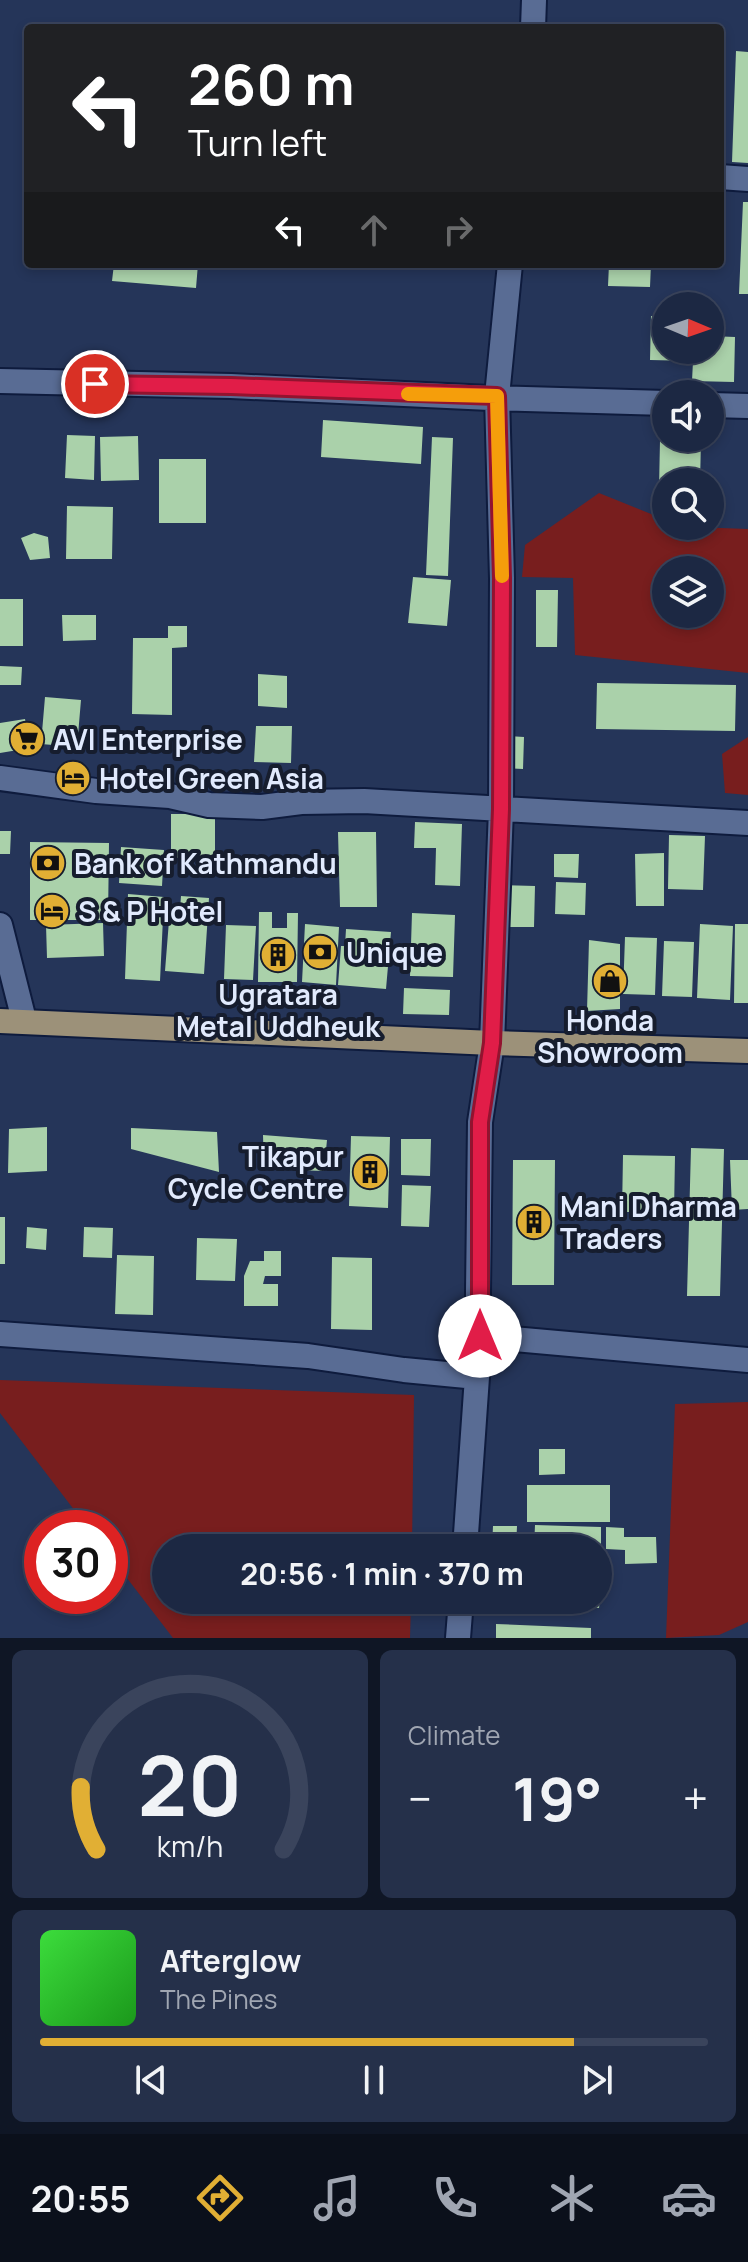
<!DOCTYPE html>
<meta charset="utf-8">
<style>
:root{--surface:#1c2843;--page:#25304a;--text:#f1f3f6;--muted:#a0a6b2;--line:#3a445c;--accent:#e1af34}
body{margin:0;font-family:Manrope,sans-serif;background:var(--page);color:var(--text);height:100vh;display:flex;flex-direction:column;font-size:30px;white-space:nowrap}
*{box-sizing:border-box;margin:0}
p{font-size:26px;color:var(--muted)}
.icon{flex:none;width:44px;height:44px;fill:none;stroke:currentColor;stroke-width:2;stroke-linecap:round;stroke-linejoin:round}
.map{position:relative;height:1638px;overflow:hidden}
.sheet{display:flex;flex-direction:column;gap:12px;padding:12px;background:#0f1625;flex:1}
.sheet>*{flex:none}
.guide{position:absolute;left:24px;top:24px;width:700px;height:244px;border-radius:8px;box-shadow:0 4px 12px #0003,0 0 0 2px var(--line);background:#202124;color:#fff;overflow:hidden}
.needle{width:52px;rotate:92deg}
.buttons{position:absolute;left:652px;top:292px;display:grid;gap:16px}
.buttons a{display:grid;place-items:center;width:72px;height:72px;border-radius:50%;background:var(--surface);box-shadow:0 4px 12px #0003,0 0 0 2px var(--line);font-size:40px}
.speed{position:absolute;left:24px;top:1510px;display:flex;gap:16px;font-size:40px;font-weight:700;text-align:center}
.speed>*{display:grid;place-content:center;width:104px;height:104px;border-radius:50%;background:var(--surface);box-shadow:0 4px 12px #0003,0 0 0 2px var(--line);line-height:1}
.speed .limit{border:12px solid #d22;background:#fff;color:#111}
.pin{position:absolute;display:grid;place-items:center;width:68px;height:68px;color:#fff;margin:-34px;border:4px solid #fff;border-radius:50%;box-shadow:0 2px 8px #0007}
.me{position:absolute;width:88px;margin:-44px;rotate:0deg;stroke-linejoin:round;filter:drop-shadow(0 0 6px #0008)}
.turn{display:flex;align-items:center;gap:28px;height:168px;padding:0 32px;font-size:36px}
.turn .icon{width:104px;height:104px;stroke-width:2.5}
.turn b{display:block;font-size:56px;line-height:68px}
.lanes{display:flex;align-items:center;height:76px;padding:0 32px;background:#0003;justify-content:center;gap:40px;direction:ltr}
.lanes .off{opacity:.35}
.big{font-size:60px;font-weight:700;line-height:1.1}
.sheet .widget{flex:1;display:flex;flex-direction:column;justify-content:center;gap:12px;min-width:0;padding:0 28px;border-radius:12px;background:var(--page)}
.sheet .dial{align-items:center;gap:0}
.dial svg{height:208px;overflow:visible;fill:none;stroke:var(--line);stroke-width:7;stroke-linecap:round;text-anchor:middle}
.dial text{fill:var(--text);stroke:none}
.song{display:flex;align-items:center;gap:24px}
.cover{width:96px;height:96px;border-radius:12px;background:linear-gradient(135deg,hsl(120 70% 55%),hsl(120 70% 35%))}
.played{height:8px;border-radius:4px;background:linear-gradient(90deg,var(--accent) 80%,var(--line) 80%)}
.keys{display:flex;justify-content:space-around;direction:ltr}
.heat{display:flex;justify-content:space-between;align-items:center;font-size:44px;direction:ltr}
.sheet .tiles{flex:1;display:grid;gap:12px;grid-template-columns:1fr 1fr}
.widget:last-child{grid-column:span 2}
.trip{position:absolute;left:152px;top:1534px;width:460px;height:80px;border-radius:40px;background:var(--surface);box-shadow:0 4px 12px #0003,0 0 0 2px var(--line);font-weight:700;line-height:80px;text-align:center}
.menu{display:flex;height:128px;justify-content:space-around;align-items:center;background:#0b101b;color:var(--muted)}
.menu .icon{width:56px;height:56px}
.menu .current{color:var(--accent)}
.menu b{font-size:36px;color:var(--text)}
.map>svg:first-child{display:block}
.green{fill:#781e1e;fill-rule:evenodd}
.building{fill:#aad1aa}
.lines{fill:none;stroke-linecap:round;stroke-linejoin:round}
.minor-casing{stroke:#0e1b3d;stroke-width:28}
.major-casing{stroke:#0e1b3d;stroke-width:28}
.minor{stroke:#596c94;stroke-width:24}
.major{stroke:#9c9179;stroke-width:24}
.route-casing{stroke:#92132f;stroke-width:20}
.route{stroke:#e11d48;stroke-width:14}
.slow{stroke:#f59e0b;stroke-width:14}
.labels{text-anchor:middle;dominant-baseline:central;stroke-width:8;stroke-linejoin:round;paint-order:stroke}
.poi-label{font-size:28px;font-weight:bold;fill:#e1eafd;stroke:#161d2e;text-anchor:start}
</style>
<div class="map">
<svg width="748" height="1638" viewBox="0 0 748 1638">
<rect width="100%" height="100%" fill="#253559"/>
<path class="green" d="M599,493L666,520V526L748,529V673L575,655L573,578L522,577L525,545ZM666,570H710V614H666Z
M748,737V795L725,793L722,754Z
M0,1380L414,1395L412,1548H166V1600H411L410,1638H173L110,1556V1528H88L0,1413Z
M748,1402V1622L719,1635L666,1638L675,1404Z"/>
<path class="building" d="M736,51L748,52V163L732,162Z
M743,202H748V294H739Z
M114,264H198L196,288L112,281Z
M609,264H651L650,287L608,286Z
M651,316L666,317V350H710V336L735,337L734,382L692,381L693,361L650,360Z
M323,420L423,427L421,464L321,457Z
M67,435L95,436L94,480L65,478Z
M138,436L139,480L101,481L100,437Z
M432,437L453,438L448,576L426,575Z
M660,440L701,441L700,482H666V489H659Z
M159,459H206V523H159Z
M67,506L113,507L112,559H66Z
M34,533L48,537L50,558L30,560L21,538Z
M413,577L451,580L447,626L408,623Z
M536,590H558L557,647H536Z
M0,599H23V646H0Z
M62,615H96V640L63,641Z
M168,626H187V647L172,648V715L132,714L133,638H168Z
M0,666L22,667L21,685H0Z
M258,674L287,676V708L258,706Z
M597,683L736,685L735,731L596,729Z
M45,697L81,700L77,747L41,744Z
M25,719L30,748L0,753V723Z
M256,726H292L291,763L254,762Z
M506,736L524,737L523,769L504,768Z
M171,814H215V858H171Z
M415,822L462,824L460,886L435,885L436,848H414Z
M0,831H11L10,854H0Z
M338,832H376L377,907H340Z
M669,835L705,836L703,890L668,889Z
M30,842L109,843L108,920H30Z
M121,847L164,850L162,886L119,883Z
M664,853V906H636L635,854Z
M554,854H579L578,878L554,877Z
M556,882L586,883L585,915L555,914Z
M503,885L535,886L534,927H501Z
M128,894L164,897L160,981L125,979Z
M181,896L209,898L204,974L165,971L170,908L180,909Z
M259,912H272V928H287V913H298L297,982H258Z
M412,913L455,915L453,977L410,976Z
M103,923L104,956L47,958L46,925Z
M305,924L339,927L336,985L302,982Z
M700,924L733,926L730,1000L697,998Z
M735,924H748V1003H734Z
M226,925L256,926L253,980L224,979Z
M346,929L391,932L386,989L338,985L341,946H345Z
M625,937L657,938L655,995L623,994Z
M589,940L620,944V1009L587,1011Z
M664,941L694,942L692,997L662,996Z
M404,988L450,990L449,1015L403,1014Z
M47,1127V1171L8,1173L9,1129Z
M131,1128L217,1132L219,1172L131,1149Z
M263,1135L327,1140L324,1171L264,1169Z
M351,1136L390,1137L388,1208L349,1206Z
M401,1139H431L430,1176L401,1175Z
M691,1148L724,1149L720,1296H687Z
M623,1155L675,1156L674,1212H622Z
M513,1160H555L554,1285H512Z
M730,1160H748V1209L732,1210Z
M402,1185L431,1186L429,1227L401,1226Z
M0,1217H5V1264H0Z
M27,1227L47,1229L46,1250L26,1248Z
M84,1227L113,1228L112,1258L83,1257Z
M197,1238L237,1239L235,1281L196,1280Z
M264,1251H281V1276H265L263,1284H278V1306H244V1276L250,1261H264Z
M117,1255L154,1256L153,1315L115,1314Z
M332,1257L372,1258V1330L331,1329Z
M539,1449H565V1474L539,1475Z
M527,1485H610V1522H527Z
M535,1525L601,1527V1557H598V1548H534Z
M493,1526H517L516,1548H492Z
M606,1527L624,1528V1537H656L657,1563L625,1564V1550L606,1549Z
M538,1600H600L599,1608L538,1607Z
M496,1624L591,1628V1638H496Z"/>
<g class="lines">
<defs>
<path id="minor" d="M533,28L534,0
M720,177L748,179
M0,381L231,386L490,398L666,403
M710,405L748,406
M0,778L96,791L170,796L209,805L262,807L301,802L364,801L748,823
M0,925L24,1020
M0,1334L308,1356L404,1370L477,1377L480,1122L492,1043L501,809L502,578L497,396L510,264
M480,1336L748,1360
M465,1548L477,1377
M458,1638L461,1600"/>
<path id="major" d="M0,1021L492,1043L748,1051"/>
</defs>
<use href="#minor" class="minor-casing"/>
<use href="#major" class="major-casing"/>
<use href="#minor" class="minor"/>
<use href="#major" class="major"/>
</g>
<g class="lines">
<defs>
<path id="route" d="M95,384L231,386L497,396L502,578L501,809L492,1043L480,1122V1336"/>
</defs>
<use href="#route" class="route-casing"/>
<use href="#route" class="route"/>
<path class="slow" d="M408,394L497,396L502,576"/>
</g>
<defs>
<symbol id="supermarket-disc" viewBox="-11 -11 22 22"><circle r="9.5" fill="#e1af34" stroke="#161d2e"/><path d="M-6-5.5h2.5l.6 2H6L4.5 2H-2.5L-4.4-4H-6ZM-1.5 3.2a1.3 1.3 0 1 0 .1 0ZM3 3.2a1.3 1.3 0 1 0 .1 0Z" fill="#111"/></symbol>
<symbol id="hotel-disc" viewBox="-11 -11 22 22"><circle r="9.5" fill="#e1af34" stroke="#161d2e"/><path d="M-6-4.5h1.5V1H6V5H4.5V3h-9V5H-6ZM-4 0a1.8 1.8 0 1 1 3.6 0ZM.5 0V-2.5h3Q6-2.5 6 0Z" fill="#111"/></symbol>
<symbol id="bank-disc" viewBox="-11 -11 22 22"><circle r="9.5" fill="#e1af34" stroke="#161d2e"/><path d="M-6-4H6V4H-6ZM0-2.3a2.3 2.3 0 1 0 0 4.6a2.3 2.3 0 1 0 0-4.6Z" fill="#111"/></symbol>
<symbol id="building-disc" viewBox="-11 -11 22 22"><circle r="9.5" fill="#e1af34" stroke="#161d2e"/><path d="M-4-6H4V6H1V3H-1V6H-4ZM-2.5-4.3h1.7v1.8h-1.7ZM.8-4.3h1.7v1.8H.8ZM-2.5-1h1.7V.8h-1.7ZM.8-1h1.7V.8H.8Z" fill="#111"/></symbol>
<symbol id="shop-disc" viewBox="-11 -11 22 22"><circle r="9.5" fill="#e1af34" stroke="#161d2e"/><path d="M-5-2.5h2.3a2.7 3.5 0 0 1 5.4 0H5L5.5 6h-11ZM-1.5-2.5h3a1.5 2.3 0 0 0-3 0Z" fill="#111"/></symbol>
</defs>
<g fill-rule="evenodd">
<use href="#supermarket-disc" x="7" y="719" width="40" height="40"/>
<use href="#hotel-disc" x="53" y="758" width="40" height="40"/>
<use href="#bank-disc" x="28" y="843" width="40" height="40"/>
<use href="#hotel-disc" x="32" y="891" width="40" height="40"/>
<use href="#bank-disc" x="300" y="932" width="40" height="40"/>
<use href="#building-disc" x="258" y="935" width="40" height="40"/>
<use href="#shop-disc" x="590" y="961" width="40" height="40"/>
<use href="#building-disc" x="350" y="1152" width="40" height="40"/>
<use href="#building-disc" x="514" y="1202" width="40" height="40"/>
</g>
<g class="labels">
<g class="poi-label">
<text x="53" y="739">AVI Enterprise</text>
<text x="99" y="778">Hotel Green Asia</text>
<text x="74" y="863">Bank of Kathmandu</text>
<text x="78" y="911">S &amp; P Hotel</text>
<text x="346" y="952">Unique</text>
<text x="278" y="994" text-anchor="middle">Ugratara<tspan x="278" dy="32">Metal Uddheuk</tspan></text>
<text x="610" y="1020" text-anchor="middle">Honda<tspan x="610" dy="32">Showroom</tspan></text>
<text x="344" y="1156" text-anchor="end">Tikapur<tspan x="344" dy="32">Cycle Centre</tspan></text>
<text x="560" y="1206">Mani Dharma<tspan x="560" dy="32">Traders</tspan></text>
</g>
</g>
</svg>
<div class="buttons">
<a><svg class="needle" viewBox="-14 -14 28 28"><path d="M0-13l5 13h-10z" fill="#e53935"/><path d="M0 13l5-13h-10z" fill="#a0a6b2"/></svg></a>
<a><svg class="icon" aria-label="sound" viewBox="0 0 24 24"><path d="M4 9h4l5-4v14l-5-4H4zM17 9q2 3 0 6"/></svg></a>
<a><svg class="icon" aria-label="search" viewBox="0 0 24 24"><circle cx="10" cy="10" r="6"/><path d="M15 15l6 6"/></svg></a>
<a><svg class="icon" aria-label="layers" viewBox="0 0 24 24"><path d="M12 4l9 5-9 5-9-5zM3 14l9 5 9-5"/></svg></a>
</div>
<div class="speed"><div class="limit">30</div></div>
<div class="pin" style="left:95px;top:384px;background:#d93025"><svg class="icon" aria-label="arrive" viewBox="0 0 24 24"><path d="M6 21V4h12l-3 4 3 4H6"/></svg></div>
<svg class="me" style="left:480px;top:1336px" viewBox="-20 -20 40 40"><circle r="19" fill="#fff"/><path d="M0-13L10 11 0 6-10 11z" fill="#e11d48"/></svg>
<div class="trip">20:56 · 1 min · 370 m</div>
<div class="guide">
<div class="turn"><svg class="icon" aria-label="left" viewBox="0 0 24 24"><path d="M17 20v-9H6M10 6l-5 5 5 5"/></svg><div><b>260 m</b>Turn left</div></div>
<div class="lanes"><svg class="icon" aria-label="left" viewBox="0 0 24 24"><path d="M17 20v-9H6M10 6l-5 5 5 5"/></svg><svg class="icon off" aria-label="ahead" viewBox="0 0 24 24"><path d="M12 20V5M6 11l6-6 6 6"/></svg><svg class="icon off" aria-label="right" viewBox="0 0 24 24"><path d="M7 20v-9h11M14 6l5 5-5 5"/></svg></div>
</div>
</div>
<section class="sheet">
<div class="tiles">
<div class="widget dial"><svg viewBox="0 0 100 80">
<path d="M14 69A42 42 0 1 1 86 69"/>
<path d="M14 69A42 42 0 0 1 8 45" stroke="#e1af34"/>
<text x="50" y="56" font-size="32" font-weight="700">20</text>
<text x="50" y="72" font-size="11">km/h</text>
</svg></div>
<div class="widget"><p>Climate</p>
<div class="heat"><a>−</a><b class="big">19°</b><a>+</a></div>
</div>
<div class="widget">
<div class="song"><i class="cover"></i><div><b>Afterglow</b><p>The Pines</p></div></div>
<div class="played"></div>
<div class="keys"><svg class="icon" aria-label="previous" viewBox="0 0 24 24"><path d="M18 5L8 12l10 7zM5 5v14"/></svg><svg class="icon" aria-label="pause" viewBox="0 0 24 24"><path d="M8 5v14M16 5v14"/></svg><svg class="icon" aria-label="next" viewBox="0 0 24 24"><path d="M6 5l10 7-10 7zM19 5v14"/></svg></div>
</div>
</div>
</section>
<nav class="menu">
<b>20:55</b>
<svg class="icon current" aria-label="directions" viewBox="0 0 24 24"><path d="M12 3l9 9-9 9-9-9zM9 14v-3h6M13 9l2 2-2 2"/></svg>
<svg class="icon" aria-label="music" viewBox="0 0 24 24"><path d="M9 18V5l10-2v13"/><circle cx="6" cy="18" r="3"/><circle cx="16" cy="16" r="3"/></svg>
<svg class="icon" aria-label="phone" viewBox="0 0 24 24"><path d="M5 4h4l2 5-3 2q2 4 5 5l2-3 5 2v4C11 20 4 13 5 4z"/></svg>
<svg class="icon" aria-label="climate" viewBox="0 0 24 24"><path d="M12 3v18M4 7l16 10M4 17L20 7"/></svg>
<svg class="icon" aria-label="car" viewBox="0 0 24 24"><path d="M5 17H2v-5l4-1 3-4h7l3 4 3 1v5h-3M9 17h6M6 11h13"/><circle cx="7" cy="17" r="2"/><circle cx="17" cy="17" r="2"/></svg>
</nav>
